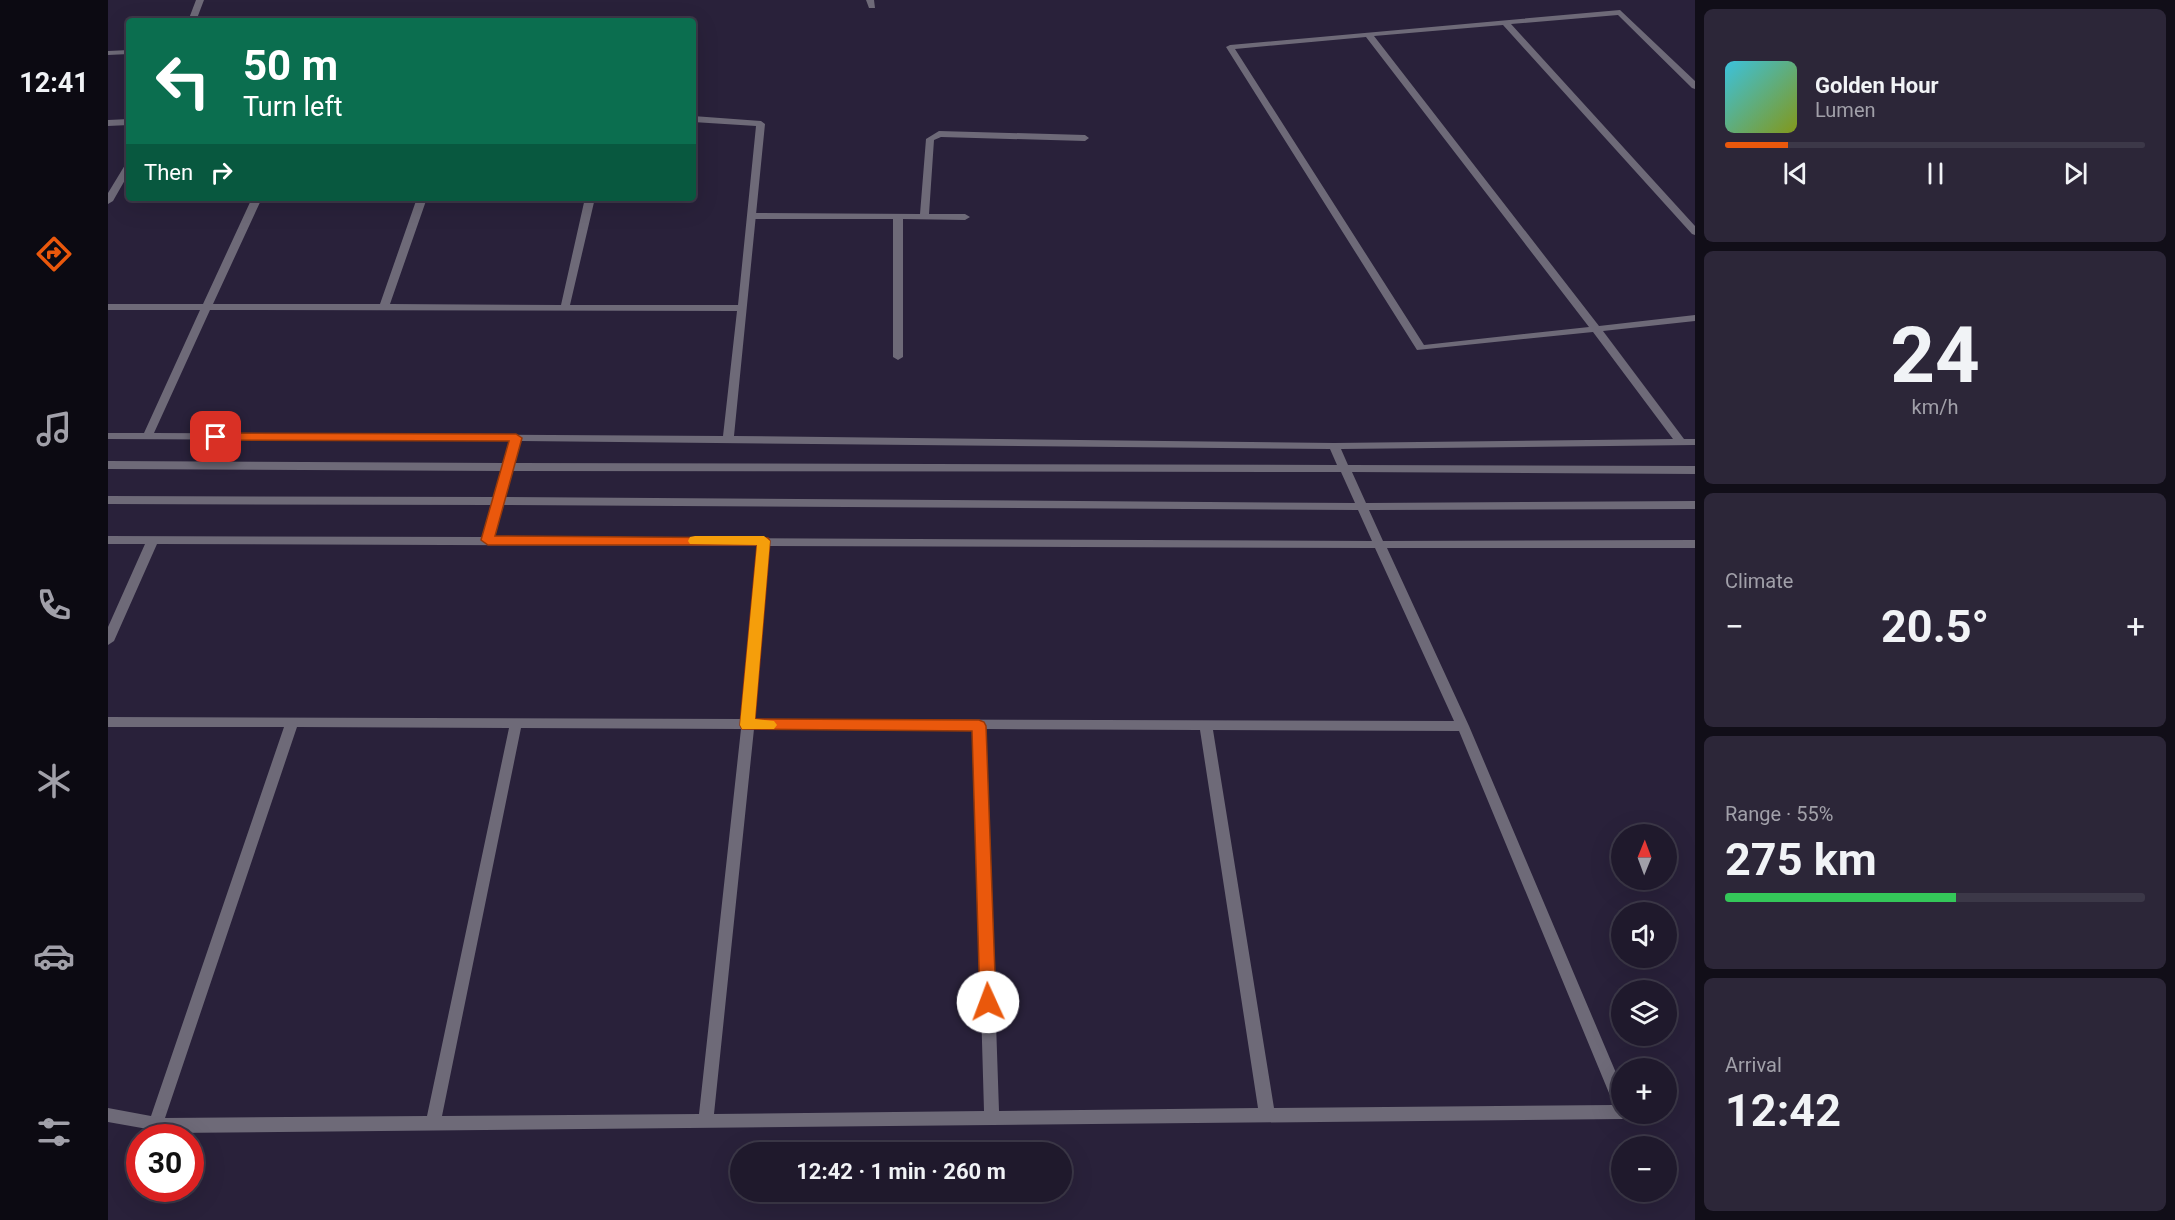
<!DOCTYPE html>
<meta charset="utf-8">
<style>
:root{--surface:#1f192c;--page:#2c2638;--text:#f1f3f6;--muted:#a1a0a9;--line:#3c3848;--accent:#ea580c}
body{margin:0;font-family:Roboto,sans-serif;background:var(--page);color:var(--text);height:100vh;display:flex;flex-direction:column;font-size:22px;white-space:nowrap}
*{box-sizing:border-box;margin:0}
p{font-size:20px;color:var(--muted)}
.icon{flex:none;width:33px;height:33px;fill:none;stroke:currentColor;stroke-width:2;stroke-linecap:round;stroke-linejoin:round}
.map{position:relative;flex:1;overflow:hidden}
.side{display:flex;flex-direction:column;gap:9px;padding:9px;background:#110e18;width:480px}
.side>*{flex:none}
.hud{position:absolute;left:18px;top:18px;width:570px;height:183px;border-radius:6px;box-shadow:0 6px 24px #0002,0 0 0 2px var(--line);background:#0b6e4f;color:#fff;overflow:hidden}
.needle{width:39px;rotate:1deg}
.controls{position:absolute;left:1503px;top:824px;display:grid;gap:12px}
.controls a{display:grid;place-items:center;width:66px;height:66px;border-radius:50%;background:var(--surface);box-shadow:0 6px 24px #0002,0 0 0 2px var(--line);font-size:30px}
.speed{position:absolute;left:18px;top:1124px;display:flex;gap:12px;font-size:30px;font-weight:700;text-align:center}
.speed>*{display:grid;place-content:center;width:78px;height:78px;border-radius:50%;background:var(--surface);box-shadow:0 6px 24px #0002,0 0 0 2px var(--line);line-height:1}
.speed .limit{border:9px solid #d22;background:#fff;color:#111}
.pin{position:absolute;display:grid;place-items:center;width:51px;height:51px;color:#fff;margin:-26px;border-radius:12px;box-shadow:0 3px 9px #0006}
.me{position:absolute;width:66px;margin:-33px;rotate:358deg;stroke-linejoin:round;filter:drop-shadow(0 0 4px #0008)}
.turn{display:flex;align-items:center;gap:21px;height:126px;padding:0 18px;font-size:27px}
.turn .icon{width:78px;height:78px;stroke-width:2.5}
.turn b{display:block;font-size:42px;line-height:51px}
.then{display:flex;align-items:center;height:57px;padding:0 18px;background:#0003;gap:12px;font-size:22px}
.big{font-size:45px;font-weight:700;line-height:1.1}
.side .card{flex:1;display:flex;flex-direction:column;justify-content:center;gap:9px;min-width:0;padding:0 21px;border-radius:9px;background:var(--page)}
.side .dial{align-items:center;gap:0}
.dial b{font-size:78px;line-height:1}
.song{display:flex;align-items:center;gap:18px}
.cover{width:72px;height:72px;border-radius:9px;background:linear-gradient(135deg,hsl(190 70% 55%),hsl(70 70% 35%))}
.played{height:6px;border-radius:3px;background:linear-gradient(90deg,var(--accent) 15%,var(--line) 15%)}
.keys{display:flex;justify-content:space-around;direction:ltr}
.heat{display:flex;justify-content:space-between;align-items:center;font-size:33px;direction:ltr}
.charge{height:9px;border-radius:4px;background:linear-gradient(90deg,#34c759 55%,var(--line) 0)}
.trip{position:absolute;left:622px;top:1142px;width:342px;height:60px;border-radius:30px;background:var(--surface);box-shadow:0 6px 24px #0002,0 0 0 2px var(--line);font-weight:700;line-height:60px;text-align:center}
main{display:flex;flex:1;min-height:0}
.tabs{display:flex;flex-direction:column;width:108px;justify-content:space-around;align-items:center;background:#0c0a12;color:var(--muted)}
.tabs .icon{width:42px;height:42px}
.tabs .active{color:var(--accent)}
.tabs b{font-size:27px;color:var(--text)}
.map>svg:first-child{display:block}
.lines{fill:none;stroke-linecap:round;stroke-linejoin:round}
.service{fill:#6e6a78;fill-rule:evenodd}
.minor{fill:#6e6a78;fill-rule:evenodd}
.route{fill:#ea580c;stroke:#983908;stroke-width:1.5}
.slow{fill:#f59e0b}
</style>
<main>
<nav class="tabs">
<b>12:41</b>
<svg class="icon active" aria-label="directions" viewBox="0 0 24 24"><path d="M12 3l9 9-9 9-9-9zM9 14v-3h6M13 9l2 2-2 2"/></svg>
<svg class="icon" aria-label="music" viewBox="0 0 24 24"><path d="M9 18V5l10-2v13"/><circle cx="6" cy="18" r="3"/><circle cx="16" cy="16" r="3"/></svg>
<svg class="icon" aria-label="phone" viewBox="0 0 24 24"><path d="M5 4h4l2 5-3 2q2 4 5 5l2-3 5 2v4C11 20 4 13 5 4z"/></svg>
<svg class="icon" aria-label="climate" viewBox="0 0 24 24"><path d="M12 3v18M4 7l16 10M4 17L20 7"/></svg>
<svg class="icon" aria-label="car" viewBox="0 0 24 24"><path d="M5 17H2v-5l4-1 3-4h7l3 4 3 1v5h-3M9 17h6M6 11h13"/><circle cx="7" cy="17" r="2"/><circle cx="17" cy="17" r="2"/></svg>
<svg class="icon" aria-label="filters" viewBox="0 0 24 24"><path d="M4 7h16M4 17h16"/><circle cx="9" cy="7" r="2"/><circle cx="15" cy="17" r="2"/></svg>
</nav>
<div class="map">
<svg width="1587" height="1220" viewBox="0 0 1587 1220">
<rect width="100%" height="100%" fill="#29213a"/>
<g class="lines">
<path class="service" d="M831,131L977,135L981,138L977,141L833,137L826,140L821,214H857L862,217L857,220L795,219V357L790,360L785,357V219H644L639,216L644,213L812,214L818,139Z"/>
<path class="minor" d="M88,0H96L88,21H80Z
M758,0H766L767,8H761Z
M1512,10L1587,81V89L1584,88L1510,15L1403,24L1587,226V235L1584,234L1395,25L1266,36L1491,326L1587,315V321L1495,331L1576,439H1587V445L1233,449L1240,465L1587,466V474L1244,472L1258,503L1587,501V509L1261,510L1275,541L1587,540V548H1279L1361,726L1514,1087V1113H1521L1519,1117L1514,1119L62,1133L0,1122V1108L43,1116L176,727H0V717L634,719L650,546L49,544L6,641L0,645V627L37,544H0V536L375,537L384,505L0,504V496L386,497L394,471L0,469V461L396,463L402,441L0,439V433H36L92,310H0V304H95L144,198H154L105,304H272L309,198H319L282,304L453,305L477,198H487L462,305H630L648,126L585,122V116L653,121L657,124L626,436L1226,443L1565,439L1485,332L1309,350L1118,47L1122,45ZM1258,37L1481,327L1316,345L1127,49ZM102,310L629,311L615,436L46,433ZM413,441L1222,449L1229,465L406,463ZM405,471L1233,472L1247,503L397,497ZM395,505L1250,510L1264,541L387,537ZM661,546L1267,548L1346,721L647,719ZM189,727L401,728L319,1116L57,1118ZM413,728L633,729L591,1114L334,1116ZM646,729H865L876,1111L606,1114ZM878,729L1092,730L1150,1108L891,1111ZM1105,730L1351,731L1506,1105L1166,1108Z
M21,50V54L0,55V51Z
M21,119V125L0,126V120Z
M21,162V173L5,201L0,204V193L17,165Z"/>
</g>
<path class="route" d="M108,433L408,434L414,438L387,536L660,538L662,541L647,719L871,720L876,722L878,726L888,1002L886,1008L880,1010L874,1008L872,1002L864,731L634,729L632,725L649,545H380L373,540L401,441L104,440L102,437L104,434Z"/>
<path class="slow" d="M587,536H656L662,541L647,719L666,721L669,725L666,729H634L632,725L649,545L582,544L580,541L582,537Z"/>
</svg>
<div class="controls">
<a><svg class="needle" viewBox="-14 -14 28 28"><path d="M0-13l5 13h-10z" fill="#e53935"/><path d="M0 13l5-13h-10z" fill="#a1a0a9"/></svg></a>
<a><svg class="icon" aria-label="sound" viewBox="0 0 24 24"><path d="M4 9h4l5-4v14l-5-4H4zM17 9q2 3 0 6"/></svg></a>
<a><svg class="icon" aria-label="layers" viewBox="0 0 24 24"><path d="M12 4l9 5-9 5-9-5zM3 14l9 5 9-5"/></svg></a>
<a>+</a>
<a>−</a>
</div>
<div class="speed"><div class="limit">30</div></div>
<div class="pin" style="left:108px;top:437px;background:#d93025"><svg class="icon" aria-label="arrive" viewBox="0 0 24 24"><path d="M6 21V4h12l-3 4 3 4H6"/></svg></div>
<svg class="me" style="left:880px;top:1002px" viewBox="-20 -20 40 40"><circle r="19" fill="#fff"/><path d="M0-13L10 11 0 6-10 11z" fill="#ea580c"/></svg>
<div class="trip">12:42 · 1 min · 260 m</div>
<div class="hud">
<div class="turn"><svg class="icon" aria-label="left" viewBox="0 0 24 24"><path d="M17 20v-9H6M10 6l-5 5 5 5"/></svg><div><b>50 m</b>Turn left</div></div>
<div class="then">Then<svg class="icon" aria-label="right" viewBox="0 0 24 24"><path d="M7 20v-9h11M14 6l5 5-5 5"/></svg></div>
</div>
</div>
<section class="side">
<div class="card">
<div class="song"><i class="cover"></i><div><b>Golden Hour</b><p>Lumen</p></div></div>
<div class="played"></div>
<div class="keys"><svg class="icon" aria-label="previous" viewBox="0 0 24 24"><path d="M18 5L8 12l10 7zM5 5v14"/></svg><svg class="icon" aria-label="pause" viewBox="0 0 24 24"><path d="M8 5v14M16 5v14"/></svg><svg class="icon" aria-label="next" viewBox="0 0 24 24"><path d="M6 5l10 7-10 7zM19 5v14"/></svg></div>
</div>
<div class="card dial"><b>24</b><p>km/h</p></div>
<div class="card"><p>Climate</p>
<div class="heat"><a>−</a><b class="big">20.5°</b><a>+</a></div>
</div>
<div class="card"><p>Range · 55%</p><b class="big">275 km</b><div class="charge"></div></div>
<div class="card"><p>Arrival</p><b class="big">12:42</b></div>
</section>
</main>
